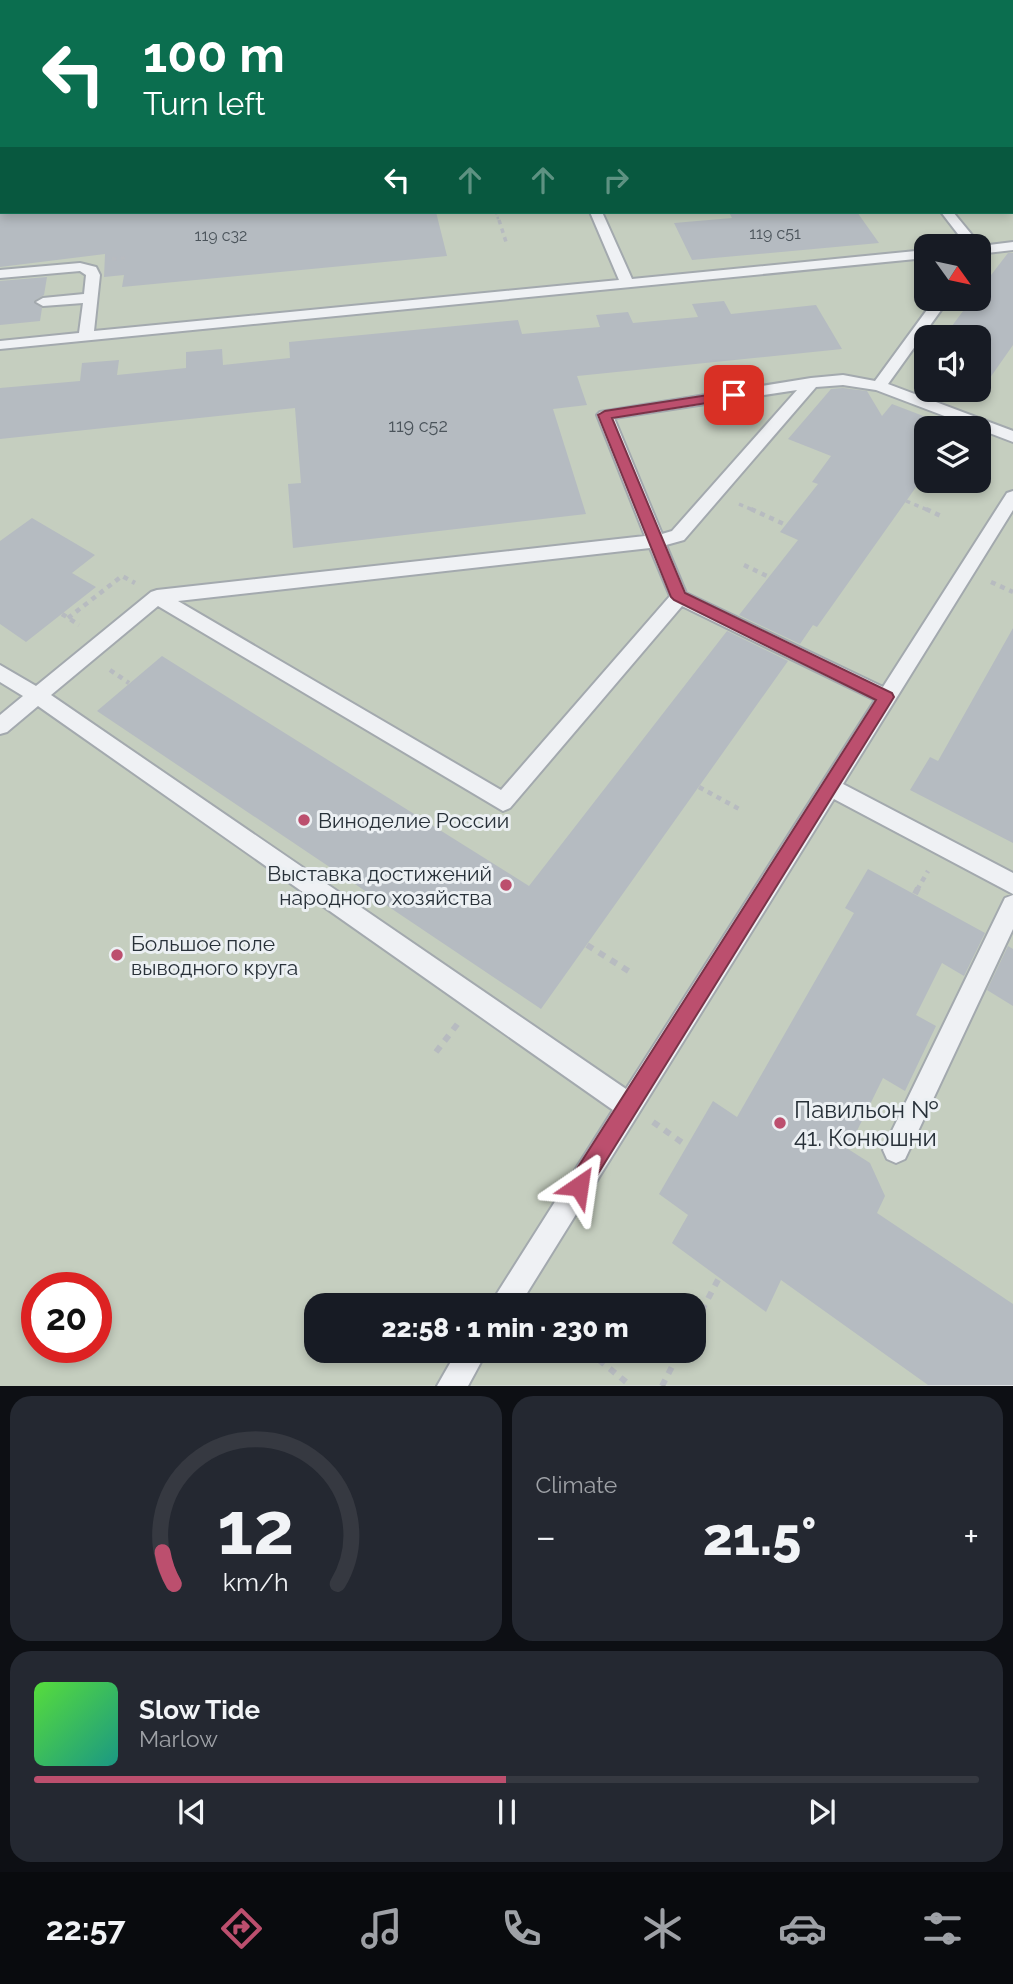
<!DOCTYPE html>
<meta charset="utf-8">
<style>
:root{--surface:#171b24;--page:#242831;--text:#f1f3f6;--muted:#9ea1a6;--line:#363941;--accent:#bc4f6e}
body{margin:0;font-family:Raleway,sans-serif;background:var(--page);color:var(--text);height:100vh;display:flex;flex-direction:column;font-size:26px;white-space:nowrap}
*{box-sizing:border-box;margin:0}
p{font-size:23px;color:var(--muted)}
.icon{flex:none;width:38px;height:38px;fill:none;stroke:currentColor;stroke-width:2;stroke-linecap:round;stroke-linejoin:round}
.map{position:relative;height:1386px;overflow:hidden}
.details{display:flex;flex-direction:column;gap:10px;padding:10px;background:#0d0f14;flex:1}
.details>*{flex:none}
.guide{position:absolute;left:0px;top:0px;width:1013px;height:214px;box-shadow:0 4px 10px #0003;background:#0b6e4f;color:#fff;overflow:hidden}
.needle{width:46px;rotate:123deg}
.controls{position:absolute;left:914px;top:234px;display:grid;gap:14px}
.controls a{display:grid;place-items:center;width:77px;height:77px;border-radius:14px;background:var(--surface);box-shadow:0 4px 10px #0003;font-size:35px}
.speed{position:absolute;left:21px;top:1272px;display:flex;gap:14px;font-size:35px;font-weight:700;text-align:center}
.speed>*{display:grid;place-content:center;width:91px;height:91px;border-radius:50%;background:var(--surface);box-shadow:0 4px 10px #0003;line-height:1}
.speed .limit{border:10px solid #d22;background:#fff;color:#111}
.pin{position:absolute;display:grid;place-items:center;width:60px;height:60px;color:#fff;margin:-30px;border-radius:14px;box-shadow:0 4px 10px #0006}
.me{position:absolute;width:77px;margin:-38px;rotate:32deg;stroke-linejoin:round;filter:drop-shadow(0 0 5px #0008)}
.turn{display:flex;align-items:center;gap:24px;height:147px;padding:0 28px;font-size:32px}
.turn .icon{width:91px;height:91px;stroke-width:2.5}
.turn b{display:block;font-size:49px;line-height:60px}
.lanes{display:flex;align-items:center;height:66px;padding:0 28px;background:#0003;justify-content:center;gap:35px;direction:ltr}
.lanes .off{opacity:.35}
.big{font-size:52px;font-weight:800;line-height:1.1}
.details .tile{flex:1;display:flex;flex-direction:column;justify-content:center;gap:10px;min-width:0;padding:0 24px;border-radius:21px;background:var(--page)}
.details .dial{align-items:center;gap:0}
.dial svg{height:182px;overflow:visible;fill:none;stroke:var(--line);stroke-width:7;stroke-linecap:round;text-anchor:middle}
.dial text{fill:var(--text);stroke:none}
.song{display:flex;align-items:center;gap:21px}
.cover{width:84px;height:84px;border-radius:10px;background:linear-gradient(135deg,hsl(110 70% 55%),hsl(170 70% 35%))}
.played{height:7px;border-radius:4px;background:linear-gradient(90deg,var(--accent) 50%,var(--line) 50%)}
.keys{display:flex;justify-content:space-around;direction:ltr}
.heat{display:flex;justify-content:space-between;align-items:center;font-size:38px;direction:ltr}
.details .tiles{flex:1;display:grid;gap:10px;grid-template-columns:1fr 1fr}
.tile:last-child{grid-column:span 2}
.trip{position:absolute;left:304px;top:1293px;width:402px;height:70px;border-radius:21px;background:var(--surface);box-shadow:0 4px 10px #0003;font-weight:800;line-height:70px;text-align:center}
.dock{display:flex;height:112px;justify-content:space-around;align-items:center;background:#090b0e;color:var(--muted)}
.dock .icon{width:49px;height:49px}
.dock .on{color:var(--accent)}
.dock b{font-size:32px;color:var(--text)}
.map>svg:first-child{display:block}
.green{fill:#c5cebf;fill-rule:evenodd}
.building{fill:#b5bbc1}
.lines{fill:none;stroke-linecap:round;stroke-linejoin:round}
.lane-casing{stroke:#a3a9ae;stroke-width:4}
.path-far3{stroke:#b7bbc0;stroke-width:2.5;stroke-dasharray:2.5 2.5;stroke-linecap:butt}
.path-far2{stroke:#b7bbc0;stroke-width:3.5;stroke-dasharray:4.5 4.5;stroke-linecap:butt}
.path-far1{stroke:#b7bbc0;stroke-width:4.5;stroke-dasharray:5 5;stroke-linecap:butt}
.path{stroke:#b7bbc0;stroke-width:6;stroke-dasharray:7 7;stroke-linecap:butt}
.lane{fill:#eff1f4;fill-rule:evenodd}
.route{fill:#bc4f6e;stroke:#7a3348;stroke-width:2}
.poi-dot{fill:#bc4f6e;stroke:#ecf0f3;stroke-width:2.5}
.labels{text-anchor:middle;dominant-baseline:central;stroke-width:6;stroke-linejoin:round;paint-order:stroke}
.far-number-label{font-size:16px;fill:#4b545b}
.number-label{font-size:18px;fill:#4b545b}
.poi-label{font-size:21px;fill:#283139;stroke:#ecf0f3;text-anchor:start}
.near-poi-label{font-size:24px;fill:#283139;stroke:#ecf0f3;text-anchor:start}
</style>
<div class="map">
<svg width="1013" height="1386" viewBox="0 0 1013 1386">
<rect width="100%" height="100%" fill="#dde1e5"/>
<path class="green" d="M0,0H1013V1385L0,1386ZM2,2H1012V212H2ZM926,247H978V299H926ZM926,338H978V390H926ZM926,429H978V481H926ZM37,1288H96V1348H37ZM317,1306H695V1351H317Z"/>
<path class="building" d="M0,212H436L447,256L122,287L124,275L104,277L105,254L0,267Z
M729,212H857L879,243L692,260L674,223L732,218Z
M1008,253H1013V345L978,395V338H943L972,299H978V292Z
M47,277L44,295L34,301L42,308L40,321L0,325V281Z
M724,301L731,314L816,305L842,349L577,376L587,405L553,409L586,514L293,548L288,484L301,483L295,408L0,439V388L80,381L82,363L119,360L117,375L186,368V352L222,349L223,365L290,358L289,342L518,320L522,334L600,327L596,315L628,312L633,323L698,317L692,304Z
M843,388L867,391L882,416L892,404L926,417V473L817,627L813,625L800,644L739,615L798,540L780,532L818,484L812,482L831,456L788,439L831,389Z
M32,518L95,555L72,573L96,587L26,642L0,624V541Z
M1013,628V843L910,790L930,757L938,761Z
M727,631L788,661L541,1009L97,711L162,656L529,886Z
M868,869L985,933L964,976L942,963L916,1015L936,1026L905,1091L883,1078L848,1149L870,1163L885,1196L877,1213L1013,1304V1385H928L781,1280L766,1312L672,1243L688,1215L659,1194L713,1101L737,1117L854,913L845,908Z
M1008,946L1013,949V1006L987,990Z"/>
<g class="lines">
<defs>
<path id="lane" d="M43,0H57L42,2Z
M251,0H264L250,2Z
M542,0H554L541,2Z
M605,0H620L621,2H606Z
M844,0H857L858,2H845Z
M953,0H963V2H953Z
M0,15H2L0,22Z
M1012,69H1013V77H1012Z
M1012,86H1013V92H1012Z
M0,101H2L0,108Z
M0,126H2V132H0Z
M0,151H2V159H0Z
M1012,159H1013V167L1012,166Z
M590,212H602L632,279L926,250V258L0,349V341L79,333L83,303L43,306L36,302L43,298L84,294L86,275L80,271L0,278V270L80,263L96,267L100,275L94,331L619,280Z
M941,212H953L981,246L1013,242V250L978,254V247H968Z
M935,299H949L888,384L1013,431V442L876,390L843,385L816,387L684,540L666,545L686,593L883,687L1007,493L1013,491V510L843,784L1013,873V894L834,799L519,1306H489L613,1110L38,706L7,732L0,734V715L23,696L0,682V665L36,686L151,592L157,590L645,536L597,415L600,412L811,378L843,375L875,381ZM797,390L672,531L662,534L614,418ZM650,548L670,596L501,790L178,601ZM158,606L503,811L510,808L682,606L875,700L626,1089L51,695Z
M1013,895V929L905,1159L896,1163L887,1159L883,1150L887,1141L1005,898Z
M457,1351H487L468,1386H437Z"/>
</defs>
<use href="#lane" class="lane-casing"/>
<path class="path-far3" d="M116,0L121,2
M293,0L298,2
M346,0L351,2
M484,0L490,2
M668,0L677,2
M784,0L792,2
M142,2L147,0
M327,2L331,0
M356,2L360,0
M719,2L740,0
M496,212L499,222"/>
<path class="path-far2" d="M499,220L507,245
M112,259L125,258
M906,501L930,511
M739,504L755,511"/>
<path class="path-far1" d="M751,509L786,525
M926,509L941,516
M744,565L769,577
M991,582L1013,592
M62,614L79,625
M68,618L122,576L135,583
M110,670L129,683
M699,787L741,810
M917,890L928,871"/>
<path class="path" d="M915,894L918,888
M587,945L630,972
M436,1052L459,1022
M653,1122L687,1146
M411,1295L423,1306
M695,1323L719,1278
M588,1351L631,1386
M662,1386L680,1351"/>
<use href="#lane" class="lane"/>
</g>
<path class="route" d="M734,391L740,395L738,398L612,418L685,593L892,693L894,697L586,1193L579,1197L571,1193L568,1186L571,1178L876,700L674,600L671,597L598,415L605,411Z"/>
<g class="poi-dot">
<circle cx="304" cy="820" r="7"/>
<circle cx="506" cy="885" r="7"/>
<circle cx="117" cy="955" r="7"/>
<circle cx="780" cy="1123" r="7"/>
</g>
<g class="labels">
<g class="far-number-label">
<text x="775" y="233">119 с51</text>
<text x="221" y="235">119 с32</text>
</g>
<g class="number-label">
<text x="418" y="425">119 с52</text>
</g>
<g class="poi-label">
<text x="318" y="820">Виноделие России</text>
<text x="492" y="873" text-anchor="end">Выставка достижений<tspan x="492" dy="24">народного хозяйства</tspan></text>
<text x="131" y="943">Большое поле<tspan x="131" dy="24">выводного круга</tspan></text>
</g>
<g class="near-poi-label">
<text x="794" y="1109">Павильон №<tspan x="794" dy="28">41. Конюшни</tspan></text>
</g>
</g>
</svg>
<div class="controls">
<a><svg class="needle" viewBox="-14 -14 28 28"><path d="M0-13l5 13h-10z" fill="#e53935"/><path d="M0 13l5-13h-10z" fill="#9ea1a6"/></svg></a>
<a><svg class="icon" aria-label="sound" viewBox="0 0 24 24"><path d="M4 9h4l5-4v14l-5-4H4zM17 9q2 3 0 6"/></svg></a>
<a><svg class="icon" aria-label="layers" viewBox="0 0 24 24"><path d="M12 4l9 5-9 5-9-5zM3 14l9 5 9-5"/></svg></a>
</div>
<div class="speed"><div class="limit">20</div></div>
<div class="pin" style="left:734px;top:395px;background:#d93025"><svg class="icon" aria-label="arrive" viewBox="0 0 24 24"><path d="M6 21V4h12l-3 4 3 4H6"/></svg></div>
<svg class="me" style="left:579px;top:1186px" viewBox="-20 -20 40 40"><path d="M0-17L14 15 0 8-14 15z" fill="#bc4f6e" stroke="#fff" stroke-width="4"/></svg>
<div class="trip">22:58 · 1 min · 230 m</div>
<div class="guide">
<div class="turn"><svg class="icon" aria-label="left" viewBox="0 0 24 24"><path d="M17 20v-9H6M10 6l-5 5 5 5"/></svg><div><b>100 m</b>Turn left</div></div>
<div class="lanes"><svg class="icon" aria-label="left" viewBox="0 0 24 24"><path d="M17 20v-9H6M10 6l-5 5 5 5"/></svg><svg class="icon off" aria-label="ahead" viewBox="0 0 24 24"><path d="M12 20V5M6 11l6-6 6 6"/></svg><svg class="icon off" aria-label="ahead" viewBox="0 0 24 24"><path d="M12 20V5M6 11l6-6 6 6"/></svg><svg class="icon off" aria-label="right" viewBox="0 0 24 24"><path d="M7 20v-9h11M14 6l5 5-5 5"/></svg></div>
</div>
</div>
<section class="details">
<div class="tiles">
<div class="tile dial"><svg viewBox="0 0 100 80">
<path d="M14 69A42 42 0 1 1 86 69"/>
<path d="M14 69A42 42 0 0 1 9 55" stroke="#bc4f6e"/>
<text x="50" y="56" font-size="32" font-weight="700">12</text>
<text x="50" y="72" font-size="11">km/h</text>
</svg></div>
<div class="tile"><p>Climate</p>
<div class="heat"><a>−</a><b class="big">21.5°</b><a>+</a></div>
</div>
<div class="tile">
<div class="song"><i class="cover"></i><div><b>Slow Tide</b><p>Marlow</p></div></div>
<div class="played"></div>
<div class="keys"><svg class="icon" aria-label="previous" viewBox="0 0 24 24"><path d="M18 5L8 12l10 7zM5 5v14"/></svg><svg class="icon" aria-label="pause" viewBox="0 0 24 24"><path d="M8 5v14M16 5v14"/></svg><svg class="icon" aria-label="next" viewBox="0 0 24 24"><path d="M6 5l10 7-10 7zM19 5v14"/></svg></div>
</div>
</div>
</section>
<nav class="dock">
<b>22:57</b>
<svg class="icon on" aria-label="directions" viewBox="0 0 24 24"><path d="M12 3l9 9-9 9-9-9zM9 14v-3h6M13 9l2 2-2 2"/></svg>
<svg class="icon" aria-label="music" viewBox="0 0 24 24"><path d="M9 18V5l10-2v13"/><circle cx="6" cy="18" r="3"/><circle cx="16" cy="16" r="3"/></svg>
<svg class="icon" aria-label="phone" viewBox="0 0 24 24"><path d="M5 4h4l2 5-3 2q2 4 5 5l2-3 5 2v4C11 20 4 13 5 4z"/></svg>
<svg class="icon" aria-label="climate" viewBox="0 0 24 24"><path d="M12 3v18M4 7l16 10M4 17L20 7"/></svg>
<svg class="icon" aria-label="car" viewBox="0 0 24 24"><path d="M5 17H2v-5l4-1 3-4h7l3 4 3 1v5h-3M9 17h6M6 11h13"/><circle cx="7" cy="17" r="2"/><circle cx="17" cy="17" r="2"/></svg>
<svg class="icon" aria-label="filters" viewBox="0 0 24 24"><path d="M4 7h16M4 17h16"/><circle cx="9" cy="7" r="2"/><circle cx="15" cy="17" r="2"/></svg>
</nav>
